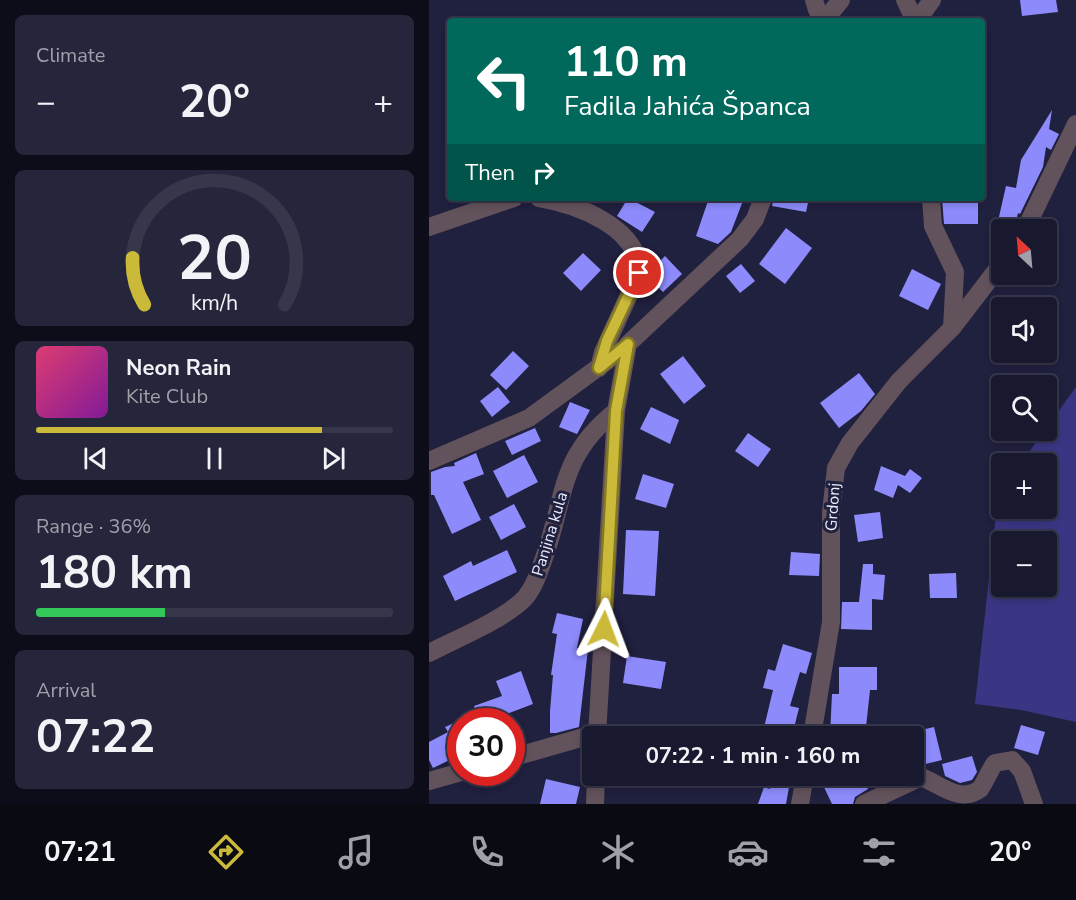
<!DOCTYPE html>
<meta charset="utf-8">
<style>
:root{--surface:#18182f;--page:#25253b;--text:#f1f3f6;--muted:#9fa0aa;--line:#36374b;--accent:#cbba39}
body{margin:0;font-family:"Nunito Sans",sans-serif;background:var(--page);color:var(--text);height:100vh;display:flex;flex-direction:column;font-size:22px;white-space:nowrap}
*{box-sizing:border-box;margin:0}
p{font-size:20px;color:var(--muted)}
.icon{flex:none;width:33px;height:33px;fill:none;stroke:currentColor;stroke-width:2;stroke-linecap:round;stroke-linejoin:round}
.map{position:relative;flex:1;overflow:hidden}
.side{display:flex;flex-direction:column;gap:15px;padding:15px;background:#0d0d1a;width:429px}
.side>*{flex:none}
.top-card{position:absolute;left:18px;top:18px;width:538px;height:183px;border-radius:6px;box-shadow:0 3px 9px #0003,0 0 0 2px var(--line);background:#00695c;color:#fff;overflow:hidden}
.needle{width:39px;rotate:334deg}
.buttons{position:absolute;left:562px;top:219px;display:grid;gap:12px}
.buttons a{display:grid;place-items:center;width:66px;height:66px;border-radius:6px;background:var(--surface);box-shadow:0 3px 9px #0003,0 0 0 2px var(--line);font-size:30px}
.speed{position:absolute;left:18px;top:708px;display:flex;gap:12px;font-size:30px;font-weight:700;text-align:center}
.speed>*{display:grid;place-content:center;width:78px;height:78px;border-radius:50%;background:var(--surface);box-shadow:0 3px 9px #0003,0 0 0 2px var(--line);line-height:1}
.speed .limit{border:9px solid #d22;background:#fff;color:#111}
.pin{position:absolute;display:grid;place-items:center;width:51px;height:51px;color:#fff;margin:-26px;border:3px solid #fff;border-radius:50%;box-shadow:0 2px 6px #0007}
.me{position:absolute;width:66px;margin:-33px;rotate:3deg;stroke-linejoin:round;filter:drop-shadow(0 0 4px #0008)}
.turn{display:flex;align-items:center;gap:21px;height:126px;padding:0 18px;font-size:27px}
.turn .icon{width:78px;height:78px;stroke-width:2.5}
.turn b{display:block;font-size:42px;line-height:51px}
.then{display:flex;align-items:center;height:57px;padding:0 18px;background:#0003;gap:12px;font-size:22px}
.big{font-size:45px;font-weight:700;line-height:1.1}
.side .card{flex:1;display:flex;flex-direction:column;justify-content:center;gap:9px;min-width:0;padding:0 21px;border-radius:9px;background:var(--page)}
.side .dial{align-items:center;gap:0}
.dial svg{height:156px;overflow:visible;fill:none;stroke:var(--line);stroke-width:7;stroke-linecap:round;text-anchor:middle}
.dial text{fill:var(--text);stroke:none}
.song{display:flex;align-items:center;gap:18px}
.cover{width:72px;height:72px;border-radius:9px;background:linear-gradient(135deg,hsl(340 70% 55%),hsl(290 70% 35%))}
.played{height:6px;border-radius:3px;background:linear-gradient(90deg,var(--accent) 80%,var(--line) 80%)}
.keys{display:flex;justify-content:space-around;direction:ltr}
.heat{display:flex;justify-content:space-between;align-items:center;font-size:33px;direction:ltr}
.charge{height:9px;border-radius:4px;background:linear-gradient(90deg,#34c759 36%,var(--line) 0)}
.trip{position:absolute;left:153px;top:726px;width:342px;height:60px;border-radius:6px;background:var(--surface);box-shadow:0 3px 9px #0003,0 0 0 2px var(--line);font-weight:700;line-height:60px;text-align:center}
.tabs{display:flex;height:96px;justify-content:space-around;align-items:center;background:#0a0a13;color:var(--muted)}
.tabs .icon{width:42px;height:42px}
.tabs .current{color:var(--accent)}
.tabs b{font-size:27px;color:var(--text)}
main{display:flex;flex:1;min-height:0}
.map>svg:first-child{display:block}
.green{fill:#3b3684;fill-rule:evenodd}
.building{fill:#8d8bfc}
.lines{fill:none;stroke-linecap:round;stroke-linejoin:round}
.minor{stroke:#62525b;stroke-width:18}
.route-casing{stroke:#847925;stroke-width:15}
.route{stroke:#cbba39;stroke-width:10}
.labels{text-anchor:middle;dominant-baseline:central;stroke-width:6;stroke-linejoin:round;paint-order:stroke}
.street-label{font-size:16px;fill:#ebecfd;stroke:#20203f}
</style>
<main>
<section class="side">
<div class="card"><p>Climate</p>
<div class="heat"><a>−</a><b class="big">20°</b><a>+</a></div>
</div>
<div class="card dial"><svg viewBox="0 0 100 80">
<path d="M14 69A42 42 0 1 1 86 69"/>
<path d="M14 69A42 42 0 0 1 8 45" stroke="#cbba39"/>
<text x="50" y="56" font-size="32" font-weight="700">20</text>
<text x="50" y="72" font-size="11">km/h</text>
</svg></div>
<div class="card">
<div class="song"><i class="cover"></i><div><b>Neon Rain</b><p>Kite Club</p></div></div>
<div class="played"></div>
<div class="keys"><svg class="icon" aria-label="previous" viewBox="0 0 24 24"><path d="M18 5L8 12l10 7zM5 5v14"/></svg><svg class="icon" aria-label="pause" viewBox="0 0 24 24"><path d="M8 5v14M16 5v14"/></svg><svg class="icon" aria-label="next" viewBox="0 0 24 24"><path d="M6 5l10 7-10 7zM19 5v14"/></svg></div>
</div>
<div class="card"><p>Range · 36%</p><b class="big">180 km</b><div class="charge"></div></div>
<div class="card"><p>Arrival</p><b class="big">07:22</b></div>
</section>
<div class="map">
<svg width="647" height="804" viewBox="0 0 647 804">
<rect width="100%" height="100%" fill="#20203f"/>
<path class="green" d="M647,387V722L592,710L546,704L569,496L573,490V508H618V464L592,463ZM573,542H618V586H573Z"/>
<path class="building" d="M591,0H627L629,12L593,16Z
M623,110L620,129L630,134L622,150L617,147L614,167L591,214L589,213L585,230H567L577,186L587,188L592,160Z
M199,198L226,212L213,232L188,216Z
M280,198H315L302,232L289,244L267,236Z
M345,198H380L377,212L343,206Z
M513,198H549V224H515Z
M357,228L383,248L356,284L330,264Z
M154,253L172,270L152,291L134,273Z
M236,256L253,274L234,292L220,278L221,271Z
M312,264L326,281L311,293L297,276Z
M483,269L512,284L499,310L470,296Z
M84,351L100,366L77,390L61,375Z
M254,356L277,386L255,404L231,374Z
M430,373L446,394L432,411L410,428L391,403Z
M69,387L81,402L63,417L51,401Z
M141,402L161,410L148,434L130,427Z
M222,407L250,420L241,444L211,429Z
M106,428L112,441L83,455L76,441Z
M319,433L342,449L329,467L306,451Z
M47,453L55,474L34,482L52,520L23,534L5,495H2V472L16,467L26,466L25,463Z
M95,455L109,482L78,498L64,471Z
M452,466L476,476L481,469L493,478L481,493L469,485L464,498L445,490Z
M214,474L245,484L237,508L206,499Z
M85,504L97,527L72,540L60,517Z
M451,512L454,538L429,542L425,515Z
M197,530L230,531L226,596L194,594Z
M78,550L88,572L26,601L14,576L42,561L44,566Z
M362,552L391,554L390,576L360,575Z
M434,564H444V574L456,575L454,600L443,599V630L412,629L413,602H430Z
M527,573L528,598H501L500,574Z
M128,613L154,619L148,648L159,649L150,727L127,733H121V711L124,675H122L128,634L123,633Z
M354,644L383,653L377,674L371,672L361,706L370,708L363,736H333L344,690L334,688L339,669L346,671Z
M198,656L237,662L232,689L194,683Z
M410,667H448V690H441L436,736H401L403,694H410Z
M92,671L104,704L72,716L74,722H51L45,706L73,696L67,681Z
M32,720V761L29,756L4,768L0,760V742L19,732L16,727Z
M592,725L616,732L609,755L585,748Z
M505,727L513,760L484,767V732Z
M543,756L548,772L543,780L531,783L516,776L513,764Z
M344,776H362L357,804H329L335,787L341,789Z
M404,776H433L439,789L426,797L424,804H403L392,781Z
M117,779L151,787L147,804H111Z"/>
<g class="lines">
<path class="minor" d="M385,0L388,10L396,19
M476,0L486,21
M395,21L412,0
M488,21L503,0
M110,198C147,204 211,227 210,273L174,352L170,368
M502,198L504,226L526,272L523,328
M0,227L85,198
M596,230L647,124
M0,461L100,418L178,361
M0,653C29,638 72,621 95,599C105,588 110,572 115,558C137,495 130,456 187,411
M168,736L187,411L199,344L311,239L326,219L334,198
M383,736L402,622V512L407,468L421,443L470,381L523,328L573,263
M82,758L169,733
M0,781L32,772
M166,804L167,776
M371,804L376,776
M435,804L492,777C511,784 531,804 551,789C557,781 560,771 566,763L583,760L593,771L605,804"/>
</g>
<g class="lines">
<defs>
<path id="route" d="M175,629L187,411L199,344L170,368L178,341L210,273"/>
</defs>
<use href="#route" class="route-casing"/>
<use href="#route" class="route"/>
</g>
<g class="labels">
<g class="street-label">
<text transform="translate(404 507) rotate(-86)">Grdonj</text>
<text transform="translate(121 534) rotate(-73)">Panjina kula</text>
</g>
</g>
</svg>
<div class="buttons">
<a><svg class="needle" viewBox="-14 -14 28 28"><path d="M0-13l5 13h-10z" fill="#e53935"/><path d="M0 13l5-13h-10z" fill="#9fa0aa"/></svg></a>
<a><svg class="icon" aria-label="sound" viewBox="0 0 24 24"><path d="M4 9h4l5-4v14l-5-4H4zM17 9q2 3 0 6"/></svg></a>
<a><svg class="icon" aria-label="search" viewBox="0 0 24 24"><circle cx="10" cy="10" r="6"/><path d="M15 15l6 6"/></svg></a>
<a>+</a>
<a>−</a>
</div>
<div class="speed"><div class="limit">30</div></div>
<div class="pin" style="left:210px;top:273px;background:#d93025"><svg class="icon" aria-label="arrive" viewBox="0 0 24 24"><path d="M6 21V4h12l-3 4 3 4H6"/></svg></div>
<svg class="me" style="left:175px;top:629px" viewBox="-20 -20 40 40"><path d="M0-17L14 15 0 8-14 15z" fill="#cbba39" stroke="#fff" stroke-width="4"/></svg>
<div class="trip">07:22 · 1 min · 160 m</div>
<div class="top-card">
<div class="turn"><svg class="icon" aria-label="left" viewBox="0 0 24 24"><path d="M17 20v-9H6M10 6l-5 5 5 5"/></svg><div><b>110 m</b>Fadila Jahića Španca</div></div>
<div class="then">Then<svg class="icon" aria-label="right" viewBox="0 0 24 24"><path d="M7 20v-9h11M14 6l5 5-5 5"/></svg></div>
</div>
</div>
</main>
<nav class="tabs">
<b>07:21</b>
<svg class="icon current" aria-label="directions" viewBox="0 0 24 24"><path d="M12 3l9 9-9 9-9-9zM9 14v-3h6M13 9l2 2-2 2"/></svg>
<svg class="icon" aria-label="music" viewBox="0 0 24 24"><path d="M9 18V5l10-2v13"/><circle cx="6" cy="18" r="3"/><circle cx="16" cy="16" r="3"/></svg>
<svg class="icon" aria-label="phone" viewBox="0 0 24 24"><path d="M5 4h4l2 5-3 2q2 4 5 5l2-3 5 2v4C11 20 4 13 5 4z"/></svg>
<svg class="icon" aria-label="climate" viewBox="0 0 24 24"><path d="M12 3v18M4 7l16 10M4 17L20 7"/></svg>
<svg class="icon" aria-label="car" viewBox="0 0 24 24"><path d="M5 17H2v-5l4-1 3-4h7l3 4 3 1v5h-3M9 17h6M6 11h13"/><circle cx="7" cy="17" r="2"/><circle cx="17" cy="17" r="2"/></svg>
<svg class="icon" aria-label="filters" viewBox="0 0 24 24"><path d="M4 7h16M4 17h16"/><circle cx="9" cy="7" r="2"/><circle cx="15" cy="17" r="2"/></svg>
<b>20°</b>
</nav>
